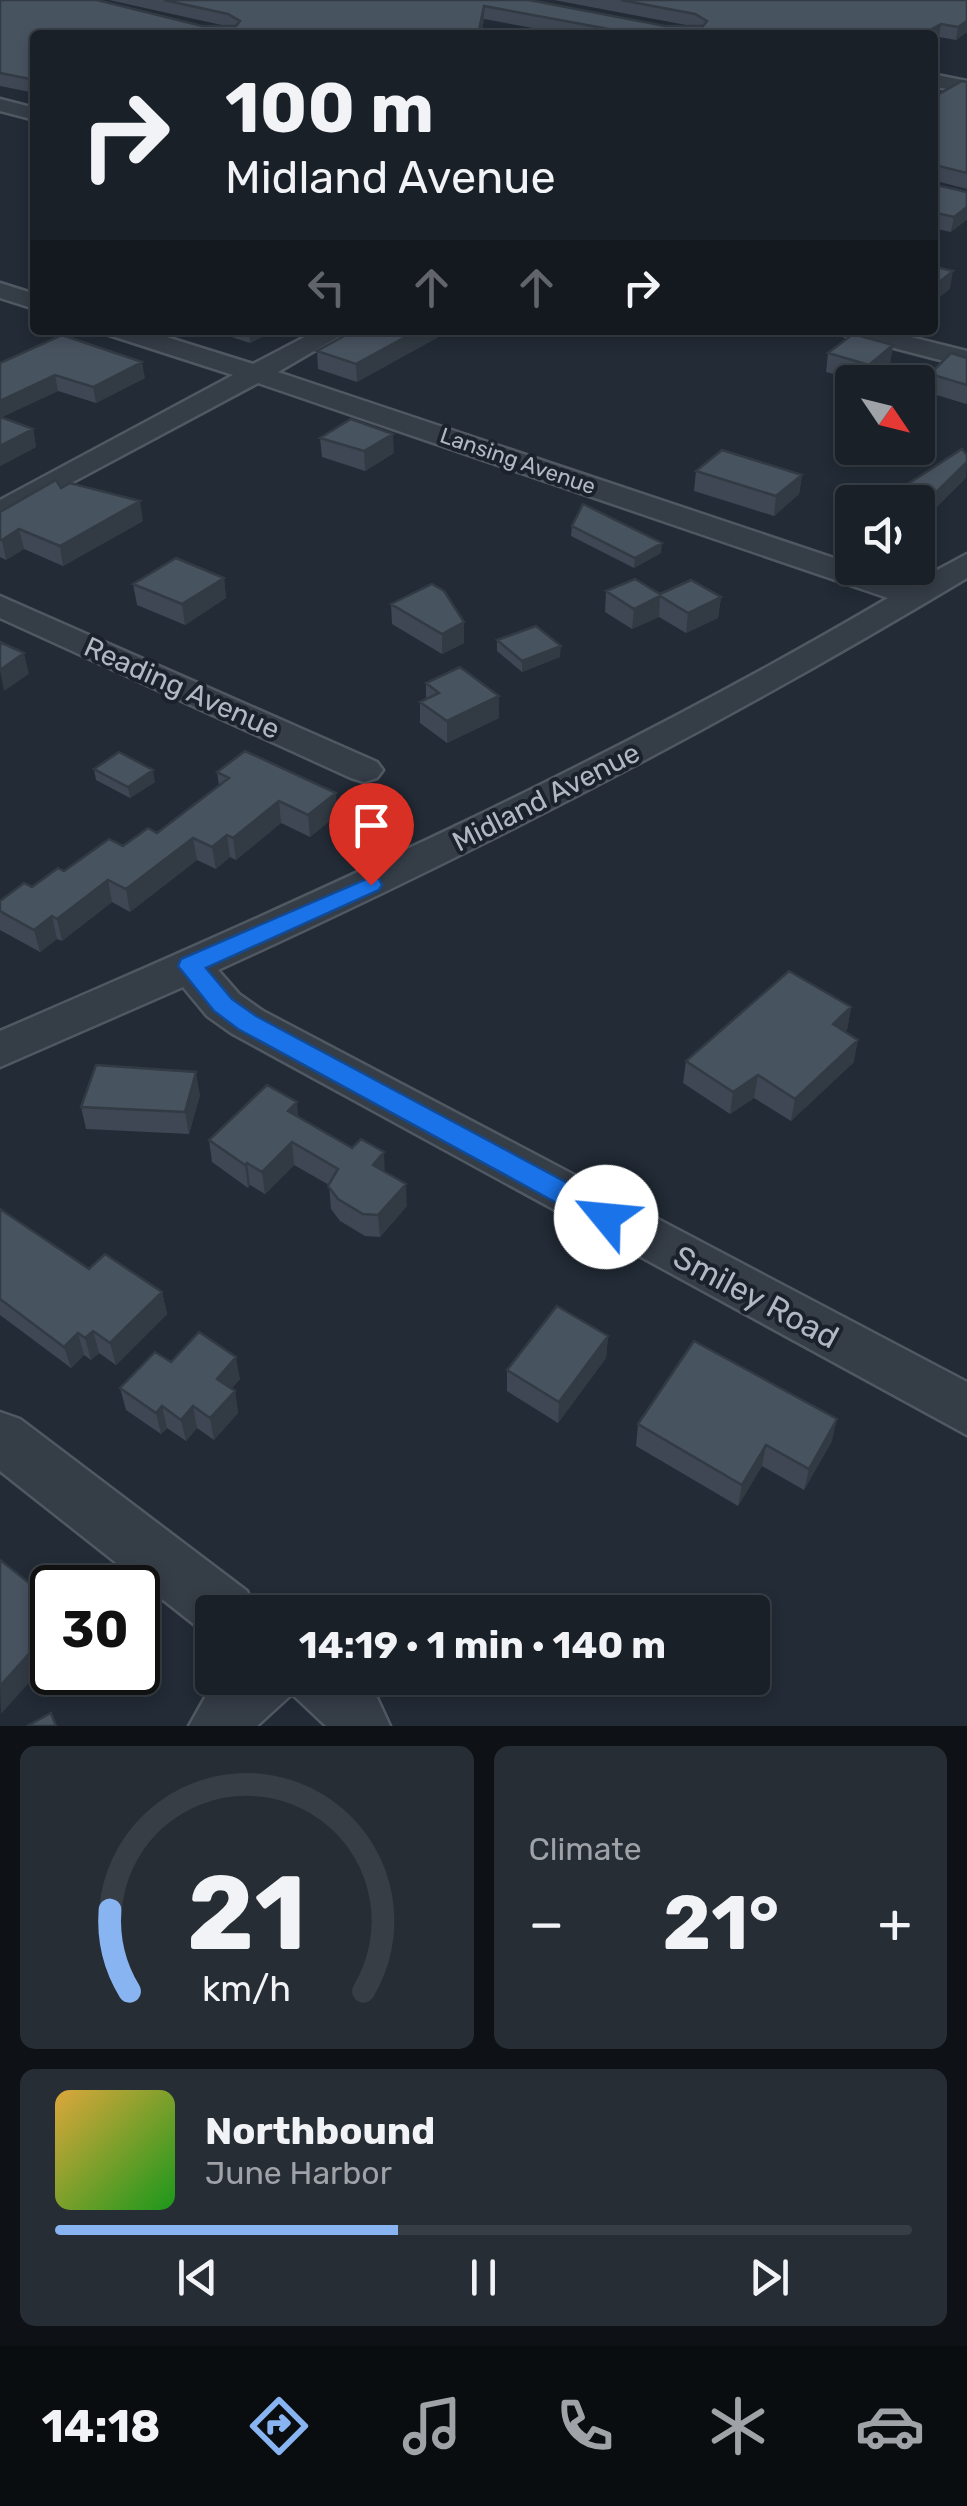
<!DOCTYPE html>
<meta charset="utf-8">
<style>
:root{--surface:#1a2028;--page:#272d34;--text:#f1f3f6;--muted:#9fa3a8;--line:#383e45;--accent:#88b4f1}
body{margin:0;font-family:Rubik,sans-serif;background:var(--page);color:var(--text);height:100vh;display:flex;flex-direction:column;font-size:38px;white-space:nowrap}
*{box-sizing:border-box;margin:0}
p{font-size:32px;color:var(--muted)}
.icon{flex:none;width:55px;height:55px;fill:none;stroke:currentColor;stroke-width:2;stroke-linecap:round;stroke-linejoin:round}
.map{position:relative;height:1726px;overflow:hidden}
.panel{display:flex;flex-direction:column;gap:20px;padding:20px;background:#0e1216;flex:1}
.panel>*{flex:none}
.top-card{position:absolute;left:30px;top:30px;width:908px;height:305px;border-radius:10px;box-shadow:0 5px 15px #0003,0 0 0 2px var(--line);background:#1a2028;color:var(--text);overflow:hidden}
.needle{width:65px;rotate:125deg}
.controls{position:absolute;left:835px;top:365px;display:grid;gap:20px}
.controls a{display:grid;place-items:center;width:100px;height:100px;border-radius:10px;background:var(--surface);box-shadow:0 5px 15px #0003,0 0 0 2px var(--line);font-size:50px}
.speed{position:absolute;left:30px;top:1565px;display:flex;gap:20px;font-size:50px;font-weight:700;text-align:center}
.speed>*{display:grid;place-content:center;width:130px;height:130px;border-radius:50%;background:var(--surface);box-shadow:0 5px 15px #0003,0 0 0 2px var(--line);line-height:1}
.speed .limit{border:5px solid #111;border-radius:15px;background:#fff;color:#111}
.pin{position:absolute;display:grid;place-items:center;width:85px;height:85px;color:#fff;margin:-102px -42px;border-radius:50% 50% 50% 0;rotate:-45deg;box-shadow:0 0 10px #0007}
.pin .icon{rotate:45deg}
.me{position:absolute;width:110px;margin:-55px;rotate:298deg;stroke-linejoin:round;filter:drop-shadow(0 0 8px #0008)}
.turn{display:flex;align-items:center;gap:35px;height:210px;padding:0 30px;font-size:45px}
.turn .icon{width:130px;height:130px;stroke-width:2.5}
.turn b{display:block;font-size:70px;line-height:85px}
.lanes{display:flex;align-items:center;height:95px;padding:0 30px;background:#0003;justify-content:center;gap:50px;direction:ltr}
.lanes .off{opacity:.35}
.big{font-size:75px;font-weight:700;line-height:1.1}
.panel .card{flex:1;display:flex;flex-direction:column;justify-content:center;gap:15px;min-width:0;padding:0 35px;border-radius:15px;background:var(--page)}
.panel .dial{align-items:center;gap:0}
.dial svg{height:260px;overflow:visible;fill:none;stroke:var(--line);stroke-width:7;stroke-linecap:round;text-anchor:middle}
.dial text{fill:var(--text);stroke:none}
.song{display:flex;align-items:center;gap:30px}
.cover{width:120px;height:120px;border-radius:15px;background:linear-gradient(135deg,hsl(40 70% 55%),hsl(120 70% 35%))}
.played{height:10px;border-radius:5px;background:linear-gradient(90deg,var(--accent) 40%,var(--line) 40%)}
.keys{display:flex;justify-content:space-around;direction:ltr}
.heat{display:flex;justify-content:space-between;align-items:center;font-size:55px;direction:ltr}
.panel .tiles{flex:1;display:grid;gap:20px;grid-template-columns:1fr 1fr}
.card:last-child{grid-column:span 2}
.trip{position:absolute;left:195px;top:1595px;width:575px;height:100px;border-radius:10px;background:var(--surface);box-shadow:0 5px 15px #0003,0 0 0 2px var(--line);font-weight:700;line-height:100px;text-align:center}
.menu{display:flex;height:160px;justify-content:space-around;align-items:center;background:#0a0d10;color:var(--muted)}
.menu .icon{width:70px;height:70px}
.menu .active{color:var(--accent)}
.menu b{font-size:45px;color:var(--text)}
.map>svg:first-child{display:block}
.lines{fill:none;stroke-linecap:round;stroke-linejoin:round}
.minor-casing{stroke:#505862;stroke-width:5}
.minor{fill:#353d47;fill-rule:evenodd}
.wall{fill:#3e4753}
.shaded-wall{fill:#323a43}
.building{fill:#485360;stroke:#323a43;stroke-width:2.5}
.route{fill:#1a73e8;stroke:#114b97;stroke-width:2.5}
.labels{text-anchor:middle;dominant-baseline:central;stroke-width:8;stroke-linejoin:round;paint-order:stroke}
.far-street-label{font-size:22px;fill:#b0b8c4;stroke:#1b222c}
.street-label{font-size:28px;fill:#b0b8c4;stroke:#1b222c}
.near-street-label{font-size:32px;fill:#b0b8c4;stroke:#1b222c}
</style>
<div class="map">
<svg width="967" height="1726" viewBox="0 0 967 1726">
<rect width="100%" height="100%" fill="#222b36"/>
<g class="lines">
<defs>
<path id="minor" d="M932,74L967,81V93L932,86Z
M0,99L35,108V120L0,111Z
M0,283L35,294V309L0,298Z
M105,330H144L253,364L318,330H350L278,372L852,564V568L911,584L967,554V578C726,723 475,853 218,970L239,994L263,1011L967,1382V1435L231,1033L207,1016L183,987L0,1067V1031C302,901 604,765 888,598L258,383L0,521V500L233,375L109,335Z
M840,330H883L967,351V367L844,335Z
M0,596L377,762L383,770L377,778L364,782L351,778L0,618Z
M0,1412L20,1419L247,1591L256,1612H212V1636L205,1633L0,1471Z
M216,1678H368L390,1726H326L292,1694L257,1726H189Z"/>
</defs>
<use href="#minor" class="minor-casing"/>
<use href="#minor" class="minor"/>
</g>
<path class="wall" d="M0,0L202,26H226L109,0H529L665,26H691L554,0H967V32L956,40L939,37L932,40V35H570L484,19L481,35H35V93L0,86Z
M967,82V189L932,180V98Z
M932,184L967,192L951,232L932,228Z
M210,330H276L250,343Z
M355,330H451L357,382L318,369L317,351Z
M893,345L890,363L866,382L826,372L828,353Z
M967,358V403L966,404L927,392L930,374Z
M0,363L145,378L96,403L58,391L2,417L33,429L36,447L0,466Z
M320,438L394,453L365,471L322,457Z
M696,471L802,475L799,494L774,516L694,491Z
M61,488L143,521L63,566L24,549L6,560L0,557V512Z
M572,526L661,553L634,568L571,536Z
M224,578L226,598L185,625L137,605L133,584Z
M606,591L721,597L718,618L686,633L659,617L632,629L605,612Z
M391,604L464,643L442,654L392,624Z
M497,640L560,657L522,672L497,651Z
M426,683L499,696V718L447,743L420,723V702L426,698Z
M94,769L155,782L130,798L96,780Z
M217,772L337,815L310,837L281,823L236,860L230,857L216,869L197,860L130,912L112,902L62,941L57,939L40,952L0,930V901L64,871L157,833L219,786Z
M851,1007L847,1030L845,1031L854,1062L791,1121L754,1098L730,1114L683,1083L686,1061Z
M200,1095L189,1134L86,1129L81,1107Z
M299,1118L385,1172L407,1206L380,1237L365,1236L340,1221L331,1209L329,1185L294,1165L265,1194L250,1185L248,1188L212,1162L209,1140Z
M0,1209L89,1269L162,1292L167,1314L116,1365L99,1353L91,1360L84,1355L71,1368L0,1315Z
M608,1336L606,1358L558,1423L507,1391V1370Z
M171,1362L240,1379L231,1389L235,1391L238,1413L214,1440L197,1428L186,1441L167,1428L161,1434L126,1410L120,1388Z
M638,1424L832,1441L804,1490L762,1466L738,1506L636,1446Z"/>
<path class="shaded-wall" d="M484,6V19L481,35H478Z
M967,21V32L956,40L958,27Z
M941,24L939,37L932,40V35H921Z
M967,207V220L951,232L954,217Z
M953,271L950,289L932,303V288Z
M249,330H276L250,343Z
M418,330H451L357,382L356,364Z
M893,345L890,363L866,382L869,365Z
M142,362L145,378L96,403L93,387Z
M55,375L58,391L0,418V401Z
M33,429L36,447L0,466V446Z
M393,434L394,453L365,471L364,451Z
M967,462L966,478L918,526V510Z
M802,475L799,494L774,516L776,496Z
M140,501L143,521L63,566L60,546Z
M19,529L24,549L6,560L2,540Z
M662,543L661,553L634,568L635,558Z
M224,578L226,598L185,625L182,604Z
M660,596L659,617L632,629L634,609Z
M721,597L718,618L686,633L688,613Z
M464,622V643L442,654V634Z
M561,646L560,657L522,672V661Z
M24,653L29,674L4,691L0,670Z
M499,696V718L447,743V721Z
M153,770L155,782L130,798L128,787Z
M336,793L337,815L310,837L308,815Z
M279,801L281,823L236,860L233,838Z
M227,835L230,857L216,869L212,847Z
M193,838L197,860L130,912L126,889Z
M108,880L112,902L62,941L57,919Z
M52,916L57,939L40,952L34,930Z
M851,1007L847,1030L828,1046L833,1024Z
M858,1040L854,1062L791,1121L795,1099Z
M196,1072L200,1095L189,1134L185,1112Z
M758,1075L754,1098L730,1114L733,1092Z
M297,1102L299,1124L288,1111Z
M292,1142L294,1165L265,1194L262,1172Z
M384,1152L385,1175L373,1165Z
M247,1163L250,1185L248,1188L245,1165Z
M406,1184L407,1206L380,1237L378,1215Z
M162,1292L167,1314L116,1365L110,1343Z
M93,1331L99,1353L91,1360L85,1338Z
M78,1333L84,1355L71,1368L64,1347Z
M608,1336L606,1358L558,1423L559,1402Z
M236,1357L240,1379L221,1401L217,1379Z
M235,1391L238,1413L214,1440L210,1418Z
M162,1406L167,1428L161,1434L156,1413Z
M193,1406L197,1428L186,1441L181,1420Z
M837,1419L832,1441L804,1490L809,1469Z
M766,1445L762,1466L738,1506L742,1485Z
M52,1628V1657L1,1714L0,1686Z"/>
<path class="building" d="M0,0H97L202,26H236L240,21L228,14L164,0H529L665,26H703L707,21L695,14L621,0H967V21L958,27L941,24L921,35H641L484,6L478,35H35V80L0,73Z
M962,81L967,82V173L935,165L932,167V98Z
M932,184L967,192V207L954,217L932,212Z
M932,266L953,271L932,288Z
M355,330H418L356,364L317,351Z
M853,334L893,345L869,365L828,353Z
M62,335L142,362L93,387L55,375L0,401V363Z
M951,353L967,358V385L930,374Z
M0,417H1L33,429L0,446Z
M351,419L393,434L364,451L320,438Z
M962,449L967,455V462L918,510V502H880Z
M722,450L802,475L776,496L696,471Z
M56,480L61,488L70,483L140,501L60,546L19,529L2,540L0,539V512Z
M583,504L662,543L635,558L572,526Z
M176,558L224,578L182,604L133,584Z
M635,579L660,594L691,580L721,597L688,613L660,596L634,609L606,591Z
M432,584L444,591L464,622L442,634L391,604Z
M536,626L561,646L522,661L497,640Z
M0,642L24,653L0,670Z
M460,667L499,696L447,721L420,702L439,693L426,683Z
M245,751L336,793L308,815L279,801L233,838L227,835L212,847L193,838L126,889L108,880L57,919L52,916L34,930L0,911V901L24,883L32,887L58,868L64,871L109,839L123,846L148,828L157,833L229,778L217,772Z
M119,752L153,770L128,787L94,769Z
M789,971L851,1007L833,1024L858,1040L795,1099L758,1075L733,1092L686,1061Z
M96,1065L196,1072L185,1112L81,1107Z
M267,1085L297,1102L288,1111L352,1148L361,1139L384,1152L373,1165L406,1184L378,1215L363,1214L338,1199L328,1186L338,1169L292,1142L262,1172L247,1163L245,1165L209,1140Z
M0,1209L89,1269L105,1254L162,1292L110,1343L93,1331L85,1338L78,1333L64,1347L0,1299Z
M557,1306L608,1336L559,1402L507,1370Z
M199,1332L236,1357L217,1379L235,1391L210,1418L193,1406L181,1420L162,1406L156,1413L120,1388L155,1352L171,1362Z
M694,1341L837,1419L809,1469L766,1445L742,1485L638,1424Z
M0,1560L52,1601V1628L0,1686Z
M51,1713L56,1726H27Z"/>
<path class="route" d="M371,877L379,879L382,885L379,890L206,968L232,999L256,1016L616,1209L621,1217L616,1225L606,1228L597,1225L238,1029L214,1011L178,966L181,959Z"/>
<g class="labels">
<g class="far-street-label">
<text transform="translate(518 461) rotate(19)">Lansing Avenue</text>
</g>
<g class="street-label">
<text transform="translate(182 688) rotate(24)">Reading Avenue</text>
<text transform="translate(546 797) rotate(-27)">Midland Avenue</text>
</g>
<g class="near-street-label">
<text transform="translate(756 1297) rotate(28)">Smiley Road</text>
</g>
</g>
</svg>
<div class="controls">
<a><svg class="needle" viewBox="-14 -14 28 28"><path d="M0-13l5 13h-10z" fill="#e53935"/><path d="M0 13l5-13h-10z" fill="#9fa3a8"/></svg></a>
<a><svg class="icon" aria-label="sound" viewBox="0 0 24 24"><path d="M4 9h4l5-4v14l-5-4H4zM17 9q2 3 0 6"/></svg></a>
</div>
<div class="speed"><div class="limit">30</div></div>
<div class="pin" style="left:371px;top:885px;background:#d93025"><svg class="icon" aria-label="arrive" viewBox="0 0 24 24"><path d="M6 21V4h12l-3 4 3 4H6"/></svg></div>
<svg class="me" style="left:606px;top:1217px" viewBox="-20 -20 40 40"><circle r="19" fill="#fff"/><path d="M0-13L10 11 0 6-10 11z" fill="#1a73e8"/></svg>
<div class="trip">14:19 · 1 min · 140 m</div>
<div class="top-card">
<div class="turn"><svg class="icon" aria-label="right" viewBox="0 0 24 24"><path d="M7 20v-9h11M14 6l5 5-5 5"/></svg><div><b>100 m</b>Midland Avenue</div></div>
<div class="lanes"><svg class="icon off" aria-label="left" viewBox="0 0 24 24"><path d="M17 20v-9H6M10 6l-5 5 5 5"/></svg><svg class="icon off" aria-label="ahead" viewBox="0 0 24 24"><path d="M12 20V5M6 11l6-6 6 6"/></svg><svg class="icon off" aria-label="ahead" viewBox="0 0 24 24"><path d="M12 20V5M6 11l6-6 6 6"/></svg><svg class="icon" aria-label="right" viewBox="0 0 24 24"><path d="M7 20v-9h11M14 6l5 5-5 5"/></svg></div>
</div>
</div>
<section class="panel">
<div class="tiles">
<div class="card dial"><svg viewBox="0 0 100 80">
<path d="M14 69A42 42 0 1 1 86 69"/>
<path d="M14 69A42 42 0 0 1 8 44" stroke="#88b4f1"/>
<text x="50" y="56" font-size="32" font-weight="700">21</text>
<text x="50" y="72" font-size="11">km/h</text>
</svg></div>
<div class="card"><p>Climate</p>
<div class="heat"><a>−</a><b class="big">21°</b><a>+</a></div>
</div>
<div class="card">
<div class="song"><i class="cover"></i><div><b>Northbound</b><p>June Harbor</p></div></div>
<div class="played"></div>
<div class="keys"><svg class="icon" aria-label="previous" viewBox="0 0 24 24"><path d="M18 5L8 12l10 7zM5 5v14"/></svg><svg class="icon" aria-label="pause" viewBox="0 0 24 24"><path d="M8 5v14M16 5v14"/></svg><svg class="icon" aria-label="next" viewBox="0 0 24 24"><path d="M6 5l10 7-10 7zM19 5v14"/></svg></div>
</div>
</div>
</section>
<nav class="menu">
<b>14:18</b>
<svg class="icon active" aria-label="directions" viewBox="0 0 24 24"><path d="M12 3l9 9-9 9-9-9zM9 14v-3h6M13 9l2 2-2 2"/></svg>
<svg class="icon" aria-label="music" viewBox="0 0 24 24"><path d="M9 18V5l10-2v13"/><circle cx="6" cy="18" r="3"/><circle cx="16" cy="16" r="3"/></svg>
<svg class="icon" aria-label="phone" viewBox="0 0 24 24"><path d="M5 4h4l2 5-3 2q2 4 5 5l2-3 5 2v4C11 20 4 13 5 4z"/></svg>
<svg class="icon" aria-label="climate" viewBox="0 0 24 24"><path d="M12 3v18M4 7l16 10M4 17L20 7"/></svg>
<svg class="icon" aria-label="car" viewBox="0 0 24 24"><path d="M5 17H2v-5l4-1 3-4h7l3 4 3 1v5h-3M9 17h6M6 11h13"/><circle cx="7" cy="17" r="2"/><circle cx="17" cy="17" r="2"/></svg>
</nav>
